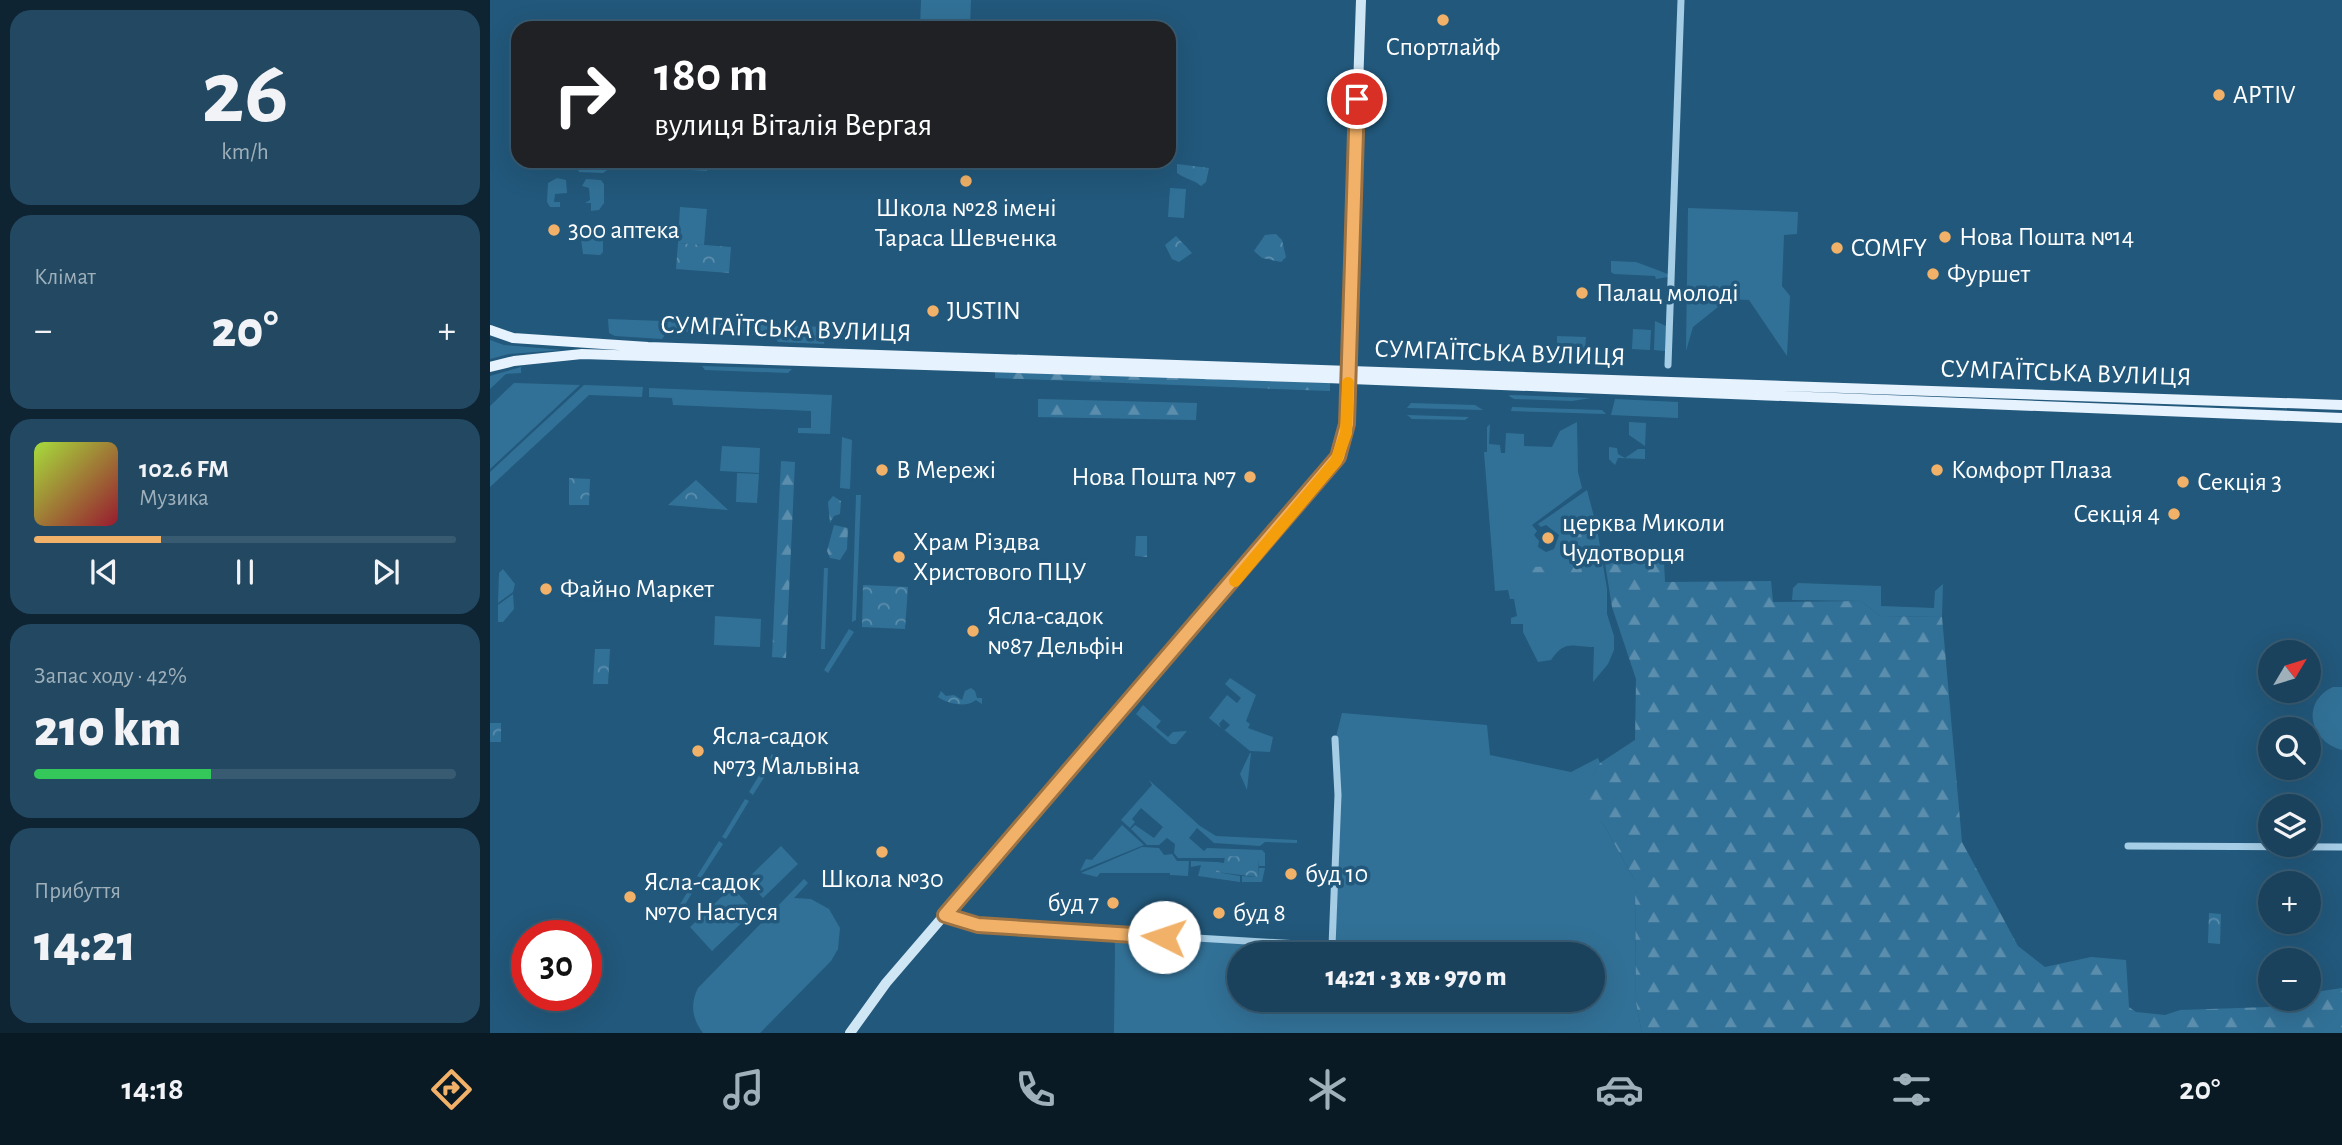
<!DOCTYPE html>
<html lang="uk">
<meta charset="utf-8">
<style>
:root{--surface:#1a425c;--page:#234962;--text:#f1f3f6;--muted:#9fb0bb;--line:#385b72;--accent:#f1b168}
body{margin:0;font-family:"Alegreya Sans",sans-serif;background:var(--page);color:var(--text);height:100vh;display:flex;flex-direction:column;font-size:26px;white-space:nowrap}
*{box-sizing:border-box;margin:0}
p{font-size:23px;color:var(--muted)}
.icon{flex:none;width:38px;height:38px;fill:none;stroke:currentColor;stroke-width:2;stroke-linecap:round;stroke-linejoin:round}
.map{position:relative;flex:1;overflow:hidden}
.panel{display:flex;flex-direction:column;gap:10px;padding:10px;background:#0e2433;width:490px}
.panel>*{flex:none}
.hud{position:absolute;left:21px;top:21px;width:665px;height:147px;border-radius:21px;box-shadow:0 7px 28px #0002,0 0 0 2px var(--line);background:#202124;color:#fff;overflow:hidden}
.needle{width:46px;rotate:52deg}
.tools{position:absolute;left:1768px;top:640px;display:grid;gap:14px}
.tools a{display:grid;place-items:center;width:63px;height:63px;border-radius:50%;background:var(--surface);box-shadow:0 7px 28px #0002,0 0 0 2px var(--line);font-size:35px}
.speed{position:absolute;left:21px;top:920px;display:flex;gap:14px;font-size:35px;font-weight:700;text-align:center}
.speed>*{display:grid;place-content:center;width:91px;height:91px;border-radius:50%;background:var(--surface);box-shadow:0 7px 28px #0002,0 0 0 2px var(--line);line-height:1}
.speed .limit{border:10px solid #d22;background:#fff;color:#111}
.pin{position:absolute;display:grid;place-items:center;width:60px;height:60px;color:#fff;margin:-30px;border:4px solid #fff;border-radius:50%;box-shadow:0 2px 7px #0007}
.me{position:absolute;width:77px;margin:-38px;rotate:274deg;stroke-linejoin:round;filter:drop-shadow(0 0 5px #0008)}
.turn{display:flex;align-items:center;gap:24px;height:147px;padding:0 28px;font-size:32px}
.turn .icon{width:91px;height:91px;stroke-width:2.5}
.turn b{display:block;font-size:49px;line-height:60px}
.big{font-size:52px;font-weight:800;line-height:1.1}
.panel .tile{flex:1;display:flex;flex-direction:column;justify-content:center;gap:10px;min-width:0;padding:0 24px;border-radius:21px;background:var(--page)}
.panel .dial{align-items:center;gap:0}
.dial b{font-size:91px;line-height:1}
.song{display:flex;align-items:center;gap:21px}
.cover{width:84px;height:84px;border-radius:10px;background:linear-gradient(135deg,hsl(80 70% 55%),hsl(350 70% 35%))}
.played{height:7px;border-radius:4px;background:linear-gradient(90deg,var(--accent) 30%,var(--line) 30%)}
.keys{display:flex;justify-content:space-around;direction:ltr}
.heat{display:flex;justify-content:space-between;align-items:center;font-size:38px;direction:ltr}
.charge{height:10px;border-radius:5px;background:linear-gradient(90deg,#34c759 42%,var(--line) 0)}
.trip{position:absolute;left:737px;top:942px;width:378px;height:70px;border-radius:35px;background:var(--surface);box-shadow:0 7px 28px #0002,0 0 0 2px var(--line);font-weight:800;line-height:70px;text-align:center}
.tab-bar{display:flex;height:112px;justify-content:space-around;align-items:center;background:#0a1a25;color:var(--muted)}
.tab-bar .icon{width:49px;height:49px}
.tab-bar .on{color:var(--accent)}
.tab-bar b{font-size:32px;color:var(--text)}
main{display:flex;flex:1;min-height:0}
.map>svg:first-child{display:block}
.grass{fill:#327197;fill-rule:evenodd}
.forest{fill:url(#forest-firs)}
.park{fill:url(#park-crowns)}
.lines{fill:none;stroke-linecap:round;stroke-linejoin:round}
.street{stroke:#a5cde5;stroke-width:7}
.secondary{stroke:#cfe6f5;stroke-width:10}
.primary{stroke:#e6f2fd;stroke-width:10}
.route-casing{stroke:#9d7344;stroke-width:18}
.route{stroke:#f1b168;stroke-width:12}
.slow{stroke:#f59e0b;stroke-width:12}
.poi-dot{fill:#f1b168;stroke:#22587b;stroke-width:2.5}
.labels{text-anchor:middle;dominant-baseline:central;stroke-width:7;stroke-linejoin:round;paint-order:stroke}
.poi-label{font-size:26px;fill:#fff;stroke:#22587b;text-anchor:start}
.street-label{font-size:26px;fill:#fff;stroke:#22587b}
</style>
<main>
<section class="panel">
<div class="tile dial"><b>26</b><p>km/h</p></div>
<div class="tile"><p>Клімат</p>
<div class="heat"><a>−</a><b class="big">20°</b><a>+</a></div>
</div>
<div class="tile">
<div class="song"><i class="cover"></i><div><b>102.6 FM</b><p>Музика</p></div></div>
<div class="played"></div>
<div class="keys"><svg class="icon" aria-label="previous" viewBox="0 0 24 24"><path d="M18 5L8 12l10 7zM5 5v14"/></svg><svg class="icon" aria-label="pause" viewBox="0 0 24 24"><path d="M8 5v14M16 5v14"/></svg><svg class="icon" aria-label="next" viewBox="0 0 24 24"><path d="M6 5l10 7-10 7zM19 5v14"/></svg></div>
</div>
<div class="tile"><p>Запас ходу · 42%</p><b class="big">210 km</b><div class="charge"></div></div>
<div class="tile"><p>Прибуття</p><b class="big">14:21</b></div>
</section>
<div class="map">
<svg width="1852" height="1033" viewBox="0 0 1852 1033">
<defs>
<pattern id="forest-firs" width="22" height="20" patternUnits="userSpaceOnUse" patternTransform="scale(1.75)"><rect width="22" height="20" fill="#327197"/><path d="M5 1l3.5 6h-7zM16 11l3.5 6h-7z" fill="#5b8dac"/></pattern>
<pattern id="park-crowns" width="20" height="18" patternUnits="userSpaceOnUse" patternTransform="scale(1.75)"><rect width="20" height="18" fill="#327197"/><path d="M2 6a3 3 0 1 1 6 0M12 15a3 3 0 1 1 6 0" fill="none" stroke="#5b8dac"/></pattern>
</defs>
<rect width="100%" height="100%" fill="#22587b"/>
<path class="grass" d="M431,0H481L480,28H430Z
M67,178L76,180L77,193L65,194L64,202H70V207H60L57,202L58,183Z
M96,179L111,180L114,184V203L109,210L101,211V203H95L100,200L99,188L92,186Z
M680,188L696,189L694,218L678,217Z
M190,207L217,209L214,245L188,243Z
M1198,208L1308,212L1307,234L1294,235L1292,286L1300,296L1297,356L1259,300L1238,299L1203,327L1196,351Z
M104,223L113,229V252L110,255L93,254L90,231L104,232Z
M1121,261L1146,262L1178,274V277L1166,279L1165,276L1124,274L1121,272Z
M118,319L336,327L334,344L288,342L284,336L178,331L172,339L125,336L119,333Z
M1165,321L1176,326L1175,351L1164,350Z
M1143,329L1161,330L1160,350L1142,349Z
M1067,336L1096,337L1095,348L1067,347Z
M0,340L14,345L72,350L19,354L0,359Z
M212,366L302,369L298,373L215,370Z
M31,367V373L16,374L0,389V376Z
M24,383L90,385L0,469V406Z
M94,385L153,387L152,397L99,395L0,487V472Z
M159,388L342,395L340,434L308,433V428H321V411L183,405L182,398L159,397Z
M1019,396L1020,395L1101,398L1082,401L1024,399Z
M1125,399L1188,402V418L1121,415Z
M921,403L985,405L993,410L917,408Z
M1022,407L1112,410L1116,414L1021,411Z
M917,415L979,417L975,420L922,419Z
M1087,422L1088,472L1092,488L1042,525L1047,531L1044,535L1049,541L1048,547L1056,552L1064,549L1069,535L1056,525L1051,527L1048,524L1097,490L1107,528L1117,589V614L1124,636V650L1118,664L1103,682L1104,647C1083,647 1075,639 1061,660L1048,662L1033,632V624H1021V618L1027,616L1024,599H1020L1018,590L1005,591L994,452H997V427L1000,424L999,444L1010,445L1011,453H1015L1016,433L1034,434V446L1062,447L1070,431Z
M1139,422L1156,423L1155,446L1139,435Z
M352,437L362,440L360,489L350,488Z
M232,446L270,448L269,473L230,471Z
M1119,447L1127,448L1128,454L1135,458L1148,449H1155V459L1128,458L1125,465L1119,459Z
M247,473L269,474L267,503L246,502Z
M366,495H371L366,620L362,622Z
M334,568H338L335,649H331Z
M13,569L25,584L23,592L8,603L9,573Z
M1308,583L1391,586V606L1444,608L1445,591L1453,584L1452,617L1390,616L1371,601L1302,600L1303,588Z
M23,594L24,609L13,622H8V605Z
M225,616L271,619L270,647L224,645Z
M359,629L364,632L338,673L334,670Z
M740,678L766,695L756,721L760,724L758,728L783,737L780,752L760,751L732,728L735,730L740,725L733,719L729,724L731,728L719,718L737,695L747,703L751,698L735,684Z
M1843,687H1852V750C1820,742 1810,702 1843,687Z
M653,705L671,721L666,727L678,737L683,732L697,731L686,744H681L646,714Z
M852,713L997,725L1000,755L1081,772L1108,758L1110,763L1090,797L1114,825L1145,881L1146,1003L1152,1033H624L625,944L620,933L842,946L846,737ZM749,954H1102V999H749Z
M760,753H761L757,790L750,774Z
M282,754L287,757L263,795L259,792Z
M659,780L710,826L726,836L807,840V843L775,842L770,846L724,843L707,828L699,838L714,851L717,848L772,850L775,853V866H769V858H688L684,853L685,844L677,838L669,845H657L641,829L645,825L664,838L673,827L651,808L642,819L645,822L640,828L631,820L662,785Z
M255,799L259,801L236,839L232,837Z
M632,825L654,845L590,871L596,859L602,860Z
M229,841L233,844L211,878L207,876Z
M291,846L308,864L273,898L256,880Z
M652,847L669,848L674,855L682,854L687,861H699L698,876L680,875V873H610L607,877L591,873Z
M701,861L727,862V872L750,876V882L708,876L711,865L701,867Z
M769,868H775L772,882H752V876L768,877Z
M314,879L318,883L304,898L321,899L339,909L350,928L348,949L341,961L270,1033H213C202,1019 200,1004 208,988Z
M204,881L208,883L187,918L183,916Z
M242,887L264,911L222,951L200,927Z"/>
<path class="forest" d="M505,370L840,383V391L505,378Z
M548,399L707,403L706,420L548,417Z
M291,461L305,462L296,658L282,657Z
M343,496L351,501L350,514L344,516L340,523L338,502Z
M1091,520L1092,554L1088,555L1087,527Z
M344,525L358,528L357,549L350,560L340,558L337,551Z
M1089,558L1092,559V572L1089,574L1040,575V567L1088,566Z
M1174,562L1175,582L1281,581L1283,602L1371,601L1390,616L1452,617L1472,842L1528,946L1555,967L1601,957L1636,960L1639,1007L1646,1012L1675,1015L1690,1010L1778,1007L1797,999H1818V993L1852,988V1033H1152L1146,1003L1145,881L1114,825L1089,797L1110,763L1145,740L1146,679L1122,607L1115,563Z"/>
<path class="park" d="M84,161H120V168L113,173L89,172Z
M170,161H217V171L169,168Z
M687,164L719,168L716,182L711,186C703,179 695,179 687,173Z
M786,234L792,240L796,257L791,262L772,258L764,251L775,235Z
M686,236L702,253L689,262L682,259L675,245Z
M188,243L241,247L239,273L186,269Z
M79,478L100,479L99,505H79Z
M206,480L238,510L178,505Z
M646,536H657V557L645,556Z
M373,585L418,587L415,629L372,627Z
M105,649H120L118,684H103Z
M481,688L485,691L487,698H492V704L486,700C476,708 458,704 448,697L451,691L456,696L464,695L472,700L475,691Z
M0,723H11V742H0Z
M735,856L769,857L768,877L726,872L727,862L734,863Z
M1719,913L1731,914L1730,944L1718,943Z"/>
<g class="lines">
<path class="street" d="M1178,365L1191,0
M1638,846L1852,847
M455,915L488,925L842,946L848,795L845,739"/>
<path class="secondary" d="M360,1033L396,983L848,457L855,439L857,409L871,0"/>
<path class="primary" d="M0,330L23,338L158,347L1852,405
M0,367L24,361L92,354L836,378L1852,418"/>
</g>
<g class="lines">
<defs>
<path id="route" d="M674,937L488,925L455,915L848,457L857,424L867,99"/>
</defs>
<use href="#route" class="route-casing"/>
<use href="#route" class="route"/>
<path class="slow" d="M745,581L846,461L856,433L858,383"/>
</g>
<g class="poi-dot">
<circle cx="953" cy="20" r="7"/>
<circle cx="1729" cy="95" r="7"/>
<circle cx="476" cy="181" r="7"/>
<circle cx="64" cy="230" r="7"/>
<circle cx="1455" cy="237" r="7"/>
<circle cx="1347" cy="248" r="7"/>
<circle cx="1443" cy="274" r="7"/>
<circle cx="1092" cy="293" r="7"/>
<circle cx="443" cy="311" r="7"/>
<circle cx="392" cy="470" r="7"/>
<circle cx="1447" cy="470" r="7"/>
<circle cx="760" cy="477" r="7"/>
<circle cx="1693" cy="482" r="7"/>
<circle cx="1684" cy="514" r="7"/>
<circle cx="1058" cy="538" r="7"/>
<circle cx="409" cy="557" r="7"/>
<circle cx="56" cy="589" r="7"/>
<circle cx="483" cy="631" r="7"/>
<circle cx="208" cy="751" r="7"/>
<circle cx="392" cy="852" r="7"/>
<circle cx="801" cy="874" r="7"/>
<circle cx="140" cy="897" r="7"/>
<circle cx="623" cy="903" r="7"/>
<circle cx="729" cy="913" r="7"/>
</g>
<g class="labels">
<g class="poi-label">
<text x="953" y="47" text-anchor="middle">Спортлайф</text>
<text x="1743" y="95">APTIV</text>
<text x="476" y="208" text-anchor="middle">Школа №28 імені<tspan x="476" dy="30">Тараса Шевченка</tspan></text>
<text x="78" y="230">300 аптека</text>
<text x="1469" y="237">Нова Пошта №14</text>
<text x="1361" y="248">COMFY</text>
<text x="1457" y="274">Фуршет</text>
<text x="1106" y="293">Палац молоді</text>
<text x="457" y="311">JUSTIN</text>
<text x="406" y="470">В Мережі</text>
<text x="1461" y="470">Комфорт Плаза</text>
<text x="746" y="477" text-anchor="end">Нова Пошта №7</text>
<text x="1707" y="482">Секція 3</text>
<text x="1670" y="514" text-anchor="end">Секція 4</text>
<text x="1072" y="523">церква Миколи<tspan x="1072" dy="30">Чудотворця</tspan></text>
<text x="423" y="542">Храм Різдва<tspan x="423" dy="30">Христового ПЦУ</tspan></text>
<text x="70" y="589">Файно Маркет</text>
<text x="497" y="616">Ясла-садок<tspan x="497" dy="30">№87 Дельфін</tspan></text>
<text x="222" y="736">Ясла-садок<tspan x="222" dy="30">№73 Мальвіна</tspan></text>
<text x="815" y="874">буд 10</text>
<text x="392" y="879" text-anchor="middle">Школа №30</text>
<text x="154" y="882">Ясла-садок<tspan x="154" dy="30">№70 Настуся</tspan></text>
<text x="609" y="903" text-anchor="end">буд 7</text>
<text x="743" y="913">буд 8</text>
</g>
<g class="street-label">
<text transform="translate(296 329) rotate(2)">СУМГАЇТСЬКА ВУЛИЦЯ</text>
<text transform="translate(1010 353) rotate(2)">СУМГАЇТСЬКА ВУЛИЦЯ</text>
<text transform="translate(1576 373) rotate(2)">СУМГАЇТСЬКА ВУЛИЦЯ</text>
</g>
</g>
</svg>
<div class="tools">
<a><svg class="needle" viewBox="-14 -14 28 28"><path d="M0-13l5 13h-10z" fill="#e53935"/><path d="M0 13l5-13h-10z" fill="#9fb0bb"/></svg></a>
<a><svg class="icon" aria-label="search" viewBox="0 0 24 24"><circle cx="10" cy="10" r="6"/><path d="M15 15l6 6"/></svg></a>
<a><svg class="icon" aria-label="layers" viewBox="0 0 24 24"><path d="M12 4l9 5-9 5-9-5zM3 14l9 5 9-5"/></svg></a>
<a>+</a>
<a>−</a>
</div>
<div class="speed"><div class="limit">30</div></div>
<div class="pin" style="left:867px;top:99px;background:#d93025"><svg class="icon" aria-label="arrive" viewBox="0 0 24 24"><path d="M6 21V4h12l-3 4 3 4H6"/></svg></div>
<svg class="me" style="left:674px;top:937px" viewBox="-20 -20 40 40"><circle r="19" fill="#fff"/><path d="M0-13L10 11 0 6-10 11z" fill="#f1b168"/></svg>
<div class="trip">14:21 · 3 хв · 970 m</div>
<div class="hud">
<div class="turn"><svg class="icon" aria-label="right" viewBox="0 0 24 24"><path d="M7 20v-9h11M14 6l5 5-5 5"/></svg><div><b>180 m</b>вулиця Віталія Вергая</div></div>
</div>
</div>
</main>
<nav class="tab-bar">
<b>14:18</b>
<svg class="icon on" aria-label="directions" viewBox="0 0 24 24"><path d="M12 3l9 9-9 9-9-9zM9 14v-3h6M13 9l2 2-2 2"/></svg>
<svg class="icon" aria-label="music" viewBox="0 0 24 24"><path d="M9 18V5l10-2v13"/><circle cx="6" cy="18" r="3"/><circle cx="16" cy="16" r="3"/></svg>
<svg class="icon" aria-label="phone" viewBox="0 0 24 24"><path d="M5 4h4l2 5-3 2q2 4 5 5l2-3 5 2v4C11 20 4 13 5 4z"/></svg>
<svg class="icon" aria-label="climate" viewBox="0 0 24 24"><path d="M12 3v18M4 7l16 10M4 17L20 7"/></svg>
<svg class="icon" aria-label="car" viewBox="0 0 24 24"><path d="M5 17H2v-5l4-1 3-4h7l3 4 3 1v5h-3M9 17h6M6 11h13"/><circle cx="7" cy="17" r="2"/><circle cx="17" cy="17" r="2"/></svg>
<svg class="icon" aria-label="filters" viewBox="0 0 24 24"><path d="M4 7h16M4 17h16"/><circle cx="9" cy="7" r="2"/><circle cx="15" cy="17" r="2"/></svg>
<b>20°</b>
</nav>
